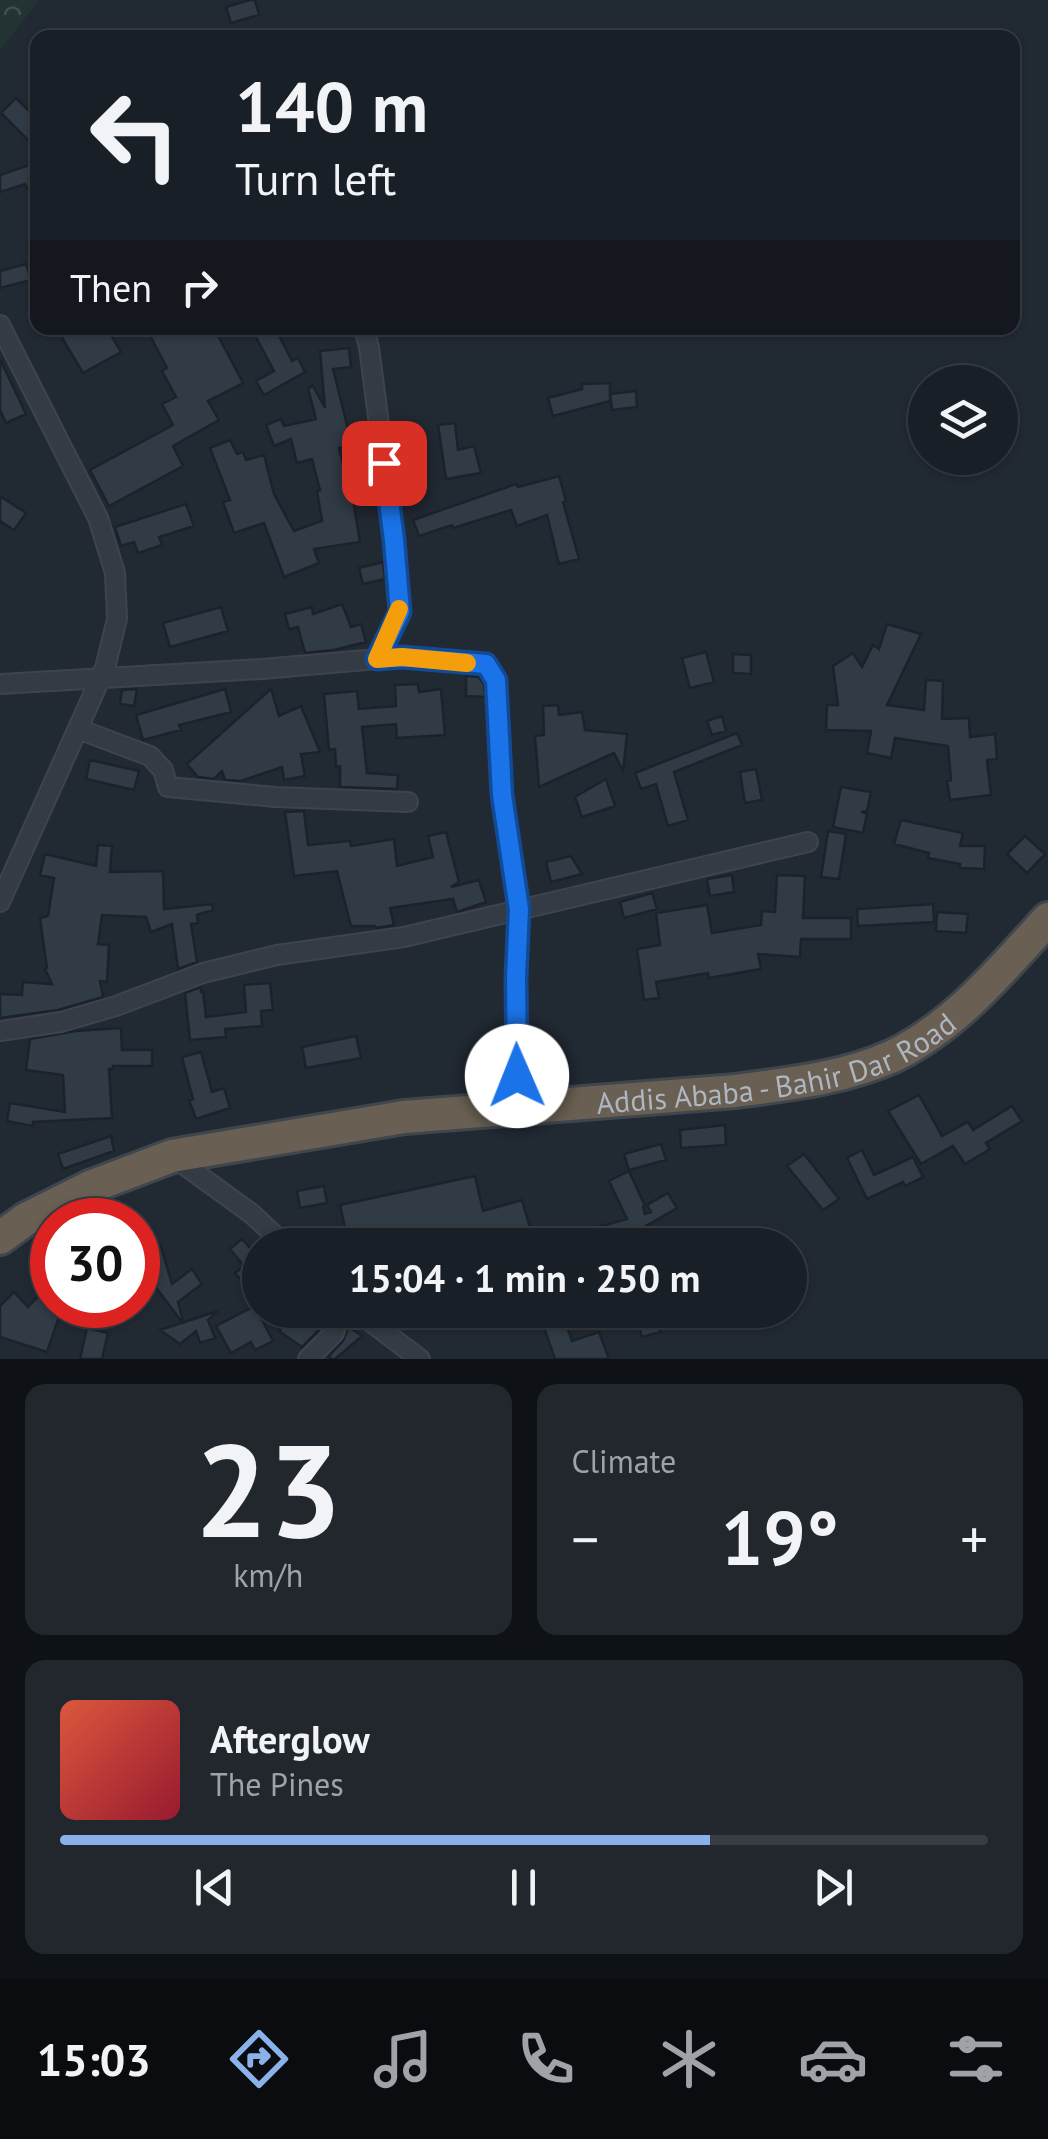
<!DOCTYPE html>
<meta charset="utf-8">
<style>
:root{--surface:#191f26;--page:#22272e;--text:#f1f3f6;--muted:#9fa2a7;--line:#373d43;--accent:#8ab2ea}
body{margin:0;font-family:"PT Sans",sans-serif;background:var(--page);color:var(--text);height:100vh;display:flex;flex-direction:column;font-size:38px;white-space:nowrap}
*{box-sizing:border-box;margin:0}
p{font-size:32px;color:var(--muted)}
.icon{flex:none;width:55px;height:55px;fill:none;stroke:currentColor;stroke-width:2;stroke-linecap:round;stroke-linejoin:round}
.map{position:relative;height:1359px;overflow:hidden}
.sheet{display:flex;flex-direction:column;gap:25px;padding:25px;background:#0e1115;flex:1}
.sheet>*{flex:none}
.guide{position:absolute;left:30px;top:30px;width:990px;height:305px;border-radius:20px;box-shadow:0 2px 8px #0004,0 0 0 2px var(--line);background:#191f26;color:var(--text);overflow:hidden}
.fabs{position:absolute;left:908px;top:365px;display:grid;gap:20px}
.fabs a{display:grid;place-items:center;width:110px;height:110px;border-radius:50%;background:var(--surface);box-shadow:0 2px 8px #0004,0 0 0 2px var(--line);font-size:50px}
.speed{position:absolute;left:30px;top:1198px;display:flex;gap:20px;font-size:50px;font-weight:700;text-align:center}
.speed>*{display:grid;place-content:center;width:130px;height:130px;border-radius:50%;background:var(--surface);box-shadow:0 2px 8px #0004,0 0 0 2px var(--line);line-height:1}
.speed .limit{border:15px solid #d22;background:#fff;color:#111}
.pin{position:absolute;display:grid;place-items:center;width:85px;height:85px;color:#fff;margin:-42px;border-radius:20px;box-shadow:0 5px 15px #0006}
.me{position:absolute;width:110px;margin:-55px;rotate:359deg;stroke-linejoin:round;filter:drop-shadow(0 0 8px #0008)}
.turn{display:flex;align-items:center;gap:35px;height:210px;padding:0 40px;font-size:45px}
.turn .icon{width:130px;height:130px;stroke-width:2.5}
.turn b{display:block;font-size:70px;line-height:85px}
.then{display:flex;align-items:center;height:95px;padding:0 40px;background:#0003;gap:20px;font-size:38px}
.big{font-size:75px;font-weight:700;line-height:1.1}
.sheet .widget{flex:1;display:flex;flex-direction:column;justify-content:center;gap:15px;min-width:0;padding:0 35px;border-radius:20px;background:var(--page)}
.sheet .dial{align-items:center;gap:0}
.dial b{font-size:130px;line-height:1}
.song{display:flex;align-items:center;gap:30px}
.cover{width:120px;height:120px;border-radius:15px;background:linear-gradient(135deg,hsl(10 70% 55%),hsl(350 70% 35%))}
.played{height:10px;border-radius:5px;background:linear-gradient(90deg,var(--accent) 70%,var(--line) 70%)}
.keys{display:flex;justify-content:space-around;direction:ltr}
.heat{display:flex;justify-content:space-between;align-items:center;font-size:55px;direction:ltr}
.sheet .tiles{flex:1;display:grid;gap:25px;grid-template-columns:1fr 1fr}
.widget:last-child{grid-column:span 2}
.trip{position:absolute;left:242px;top:1228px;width:565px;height:100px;border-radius:50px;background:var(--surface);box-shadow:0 2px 8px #0004,0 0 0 2px var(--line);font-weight:700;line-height:100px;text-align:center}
.dock{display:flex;height:160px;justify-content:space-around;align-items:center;background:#0a0c0f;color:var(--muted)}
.dock .icon{width:70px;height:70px}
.dock .selected{color:var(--accent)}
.dock b{font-size:45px;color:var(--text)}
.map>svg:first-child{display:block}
.forest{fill:url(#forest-crowns)}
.building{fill:#313b46;stroke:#1c222a;stroke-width:2.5}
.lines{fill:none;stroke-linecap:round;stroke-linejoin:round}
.street-casing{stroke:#3e444d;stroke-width:22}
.highway-casing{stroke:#3f464e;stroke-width:38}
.street{stroke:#343b44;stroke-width:18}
.highway{stroke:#695f52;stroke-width:32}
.route-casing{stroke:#114b97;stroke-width:25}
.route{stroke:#1a73e8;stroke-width:18}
.slow{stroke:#f59e0b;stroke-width:18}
.labels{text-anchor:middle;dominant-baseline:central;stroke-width:10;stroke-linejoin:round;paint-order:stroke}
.street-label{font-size:30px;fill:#aeb6c1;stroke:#1a2028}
</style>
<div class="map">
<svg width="1048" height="1359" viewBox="0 0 1048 1359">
<defs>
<pattern id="forest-crowns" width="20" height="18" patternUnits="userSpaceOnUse" patternTransform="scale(2.5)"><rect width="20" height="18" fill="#233334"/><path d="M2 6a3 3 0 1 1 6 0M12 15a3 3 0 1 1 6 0" fill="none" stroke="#404e50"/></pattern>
</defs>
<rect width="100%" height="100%" fill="#212933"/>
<path class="forest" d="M0,0H39L0,50Z"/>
<path class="building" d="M250,0H255L259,15L231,23L226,7Z
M16,98L38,120V150L1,113Z
M38,162V208L25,184L0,192V175Z
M26,264L31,280L0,288V271Z
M76,328H107L121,352L83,373L61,336Z
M146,328H214L243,383L208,401L219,420L173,446L183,466L109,506L90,470L173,425L162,404L176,397L162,371L167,368Z
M251,328H275L292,361L298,358L305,372L264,395L256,381L274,371Z
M349,348L351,367L333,369L348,429L366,424L368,439L339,448L347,480L373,473L375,493L353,499L360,542L314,549L319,563L284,577L264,523L234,533L223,502L230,500L210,448L230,440L237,454L243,452L246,460L264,455L274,494L294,531L322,521L317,491L320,490L312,459L297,463L291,439L274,446L266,425L281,419L284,426L316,419L308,388L313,386L325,408L320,351Z
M0,359L26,414L6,423L0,410Z
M610,383V401L553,416L548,398L582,389V384Z
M636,391L637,407L612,410L610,394Z
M455,423L458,450L474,446L481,473L446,479L438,425Z
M559,476L566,501L563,502L579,559L559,564L547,515L517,526L511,510L453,528L452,525L419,536L413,520L516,484L518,487Z
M0,496L26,513L14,530L0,521Z
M186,504L194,526L159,537L162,545L138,553L134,542L121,546L115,527Z
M383,562L385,579L363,584L359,568Z
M342,604L351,627L361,624L366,642L334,650L305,653L298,627L289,629L285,614L312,607L313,614Z
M221,607L228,631L170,647L163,623Z
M887,624L921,634L887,705L924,710L926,680L943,681L942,719L969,718L970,737L995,734L997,759L987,760L991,795L950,800L947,781L951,780L948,746L895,738L891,758L867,753L871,731L826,730L827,705H838L833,666L853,653L862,667L873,645L879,649Z
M706,652L714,682L690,688L682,658Z
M733,654L751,655V674L733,673Z
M466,676L479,677L484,684L485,697L466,696Z
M418,684L419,692L441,689L445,735L397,738L396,724L362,727L367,773L398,775L397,789L340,787V766L336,767L335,749L329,750L324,694L357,691L359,709L396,706L395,685Z
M137,689L134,706L120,704L122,690Z
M225,689L231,712L179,725L181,730L143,740L136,715Z
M271,689L279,716L301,706L320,752L301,754L305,776L284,780L282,767L241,781L225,780L222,771L214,779L198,777L187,764Z
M558,705L559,715L582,712L585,730L627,734L623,771L614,753L539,787L535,736L544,735L543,706Z
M722,716L726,731L712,735L707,721Z
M737,733L742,745L674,772L688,820L668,826L656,784L641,789L635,773Z
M90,760L139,771L134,790L86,779Z
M756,769L762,800L745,803L740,772Z
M606,779L615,806L582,817L575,797Z
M841,787L871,792L867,811L861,812L867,813L863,833L833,827Z
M304,811L308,845L350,841L351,846L394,839L397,866L433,857L428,836L446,832L459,882L451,887L479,880L486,902L457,912L453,899L390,908L394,925L376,928L375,926H351L337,871L294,876L285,812Z
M901,820L963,833L960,846H985L984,869L960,868V864L928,858L929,853L894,844Z
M828,831L846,834L839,879L821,877Z
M1025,836L1045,854L1027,873L1007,854Z
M98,845L112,846L110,872L163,871L164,909L212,904L213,910L197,915L198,923L191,924L197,962L178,969L172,924L151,932L146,917L102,915L98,944L109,945L107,982L100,981L103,997L58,1010L0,1018V994L22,995L23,982L52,984L45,969L47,968L40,918L48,916L54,878L40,875L45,854L96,866Z
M571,856L582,874L551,882L546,862Z
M732,875L734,892L710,896L707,879Z
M777,875L805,876L803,918H851V939H801L800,957L758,954L761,969L709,978L708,973L656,982L659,998L644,1000L637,949L660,945L656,913L707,905L712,933L761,925L762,911L775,912Z
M652,893L657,909L624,918L620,902Z
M933,904L934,922L858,926L857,909Z
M937,912L968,914L966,933L936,931Z
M270,983L273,1010L261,1011L262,1026L225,1029L226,1037L190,1040L185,993L201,987V992L203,991L206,1017L246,1012L244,985Z
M121,1028L122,1050H152V1066H113V1069H109L112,1118L33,1122V1126L7,1121L10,1103L65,1112L63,1075L26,1070L30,1039L76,1031Z
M356,1036L361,1058L306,1068L302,1047Z
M201,1052L212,1092L224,1088L230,1108L196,1119L189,1100L193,1099L182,1057Z
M919,1095L942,1136L968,1122L973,1130L1012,1106L1022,1121L986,1143L990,1149L965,1164L953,1146L921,1164L888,1111Z
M725,1125L726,1145L681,1148L680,1130Z
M111,1136L114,1151L63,1169L58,1154Z
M661,1144L666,1160L629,1170L624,1154Z
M862,1150L874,1175L913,1157L923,1177L905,1186L903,1182L867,1199L847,1158Z
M804,1154L839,1199L823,1210L787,1166Z
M629,1171L645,1206L643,1207L645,1214L651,1212L647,1205L668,1193L677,1208L625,1238L624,1234L603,1245H595L587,1230L627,1219L609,1181Z
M475,1176L483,1211L522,1200L535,1245H349L340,1205Z
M324,1186L327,1203L300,1208L297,1191Z
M242,1239L257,1256L260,1253V1302L235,1273L244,1266L230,1249Z
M160,1244L172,1284L192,1269L202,1284L178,1302L183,1321L182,1322L145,1273L138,1251Z
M52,1282V1305H63L47,1352L0,1337V1306L14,1292L28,1307Z
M255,1306L273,1341L255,1350L251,1342L231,1353L216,1326Z
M323,1310H329L323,1326L302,1347L279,1331L294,1312L311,1325Z
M635,1310H654L660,1332L642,1337Z
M218,1311L208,1320L215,1338L200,1343L196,1331L180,1344L160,1330Z
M563,1315L572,1341L599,1332L609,1359H555L542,1322Z
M349,1327L362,1336L335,1359H331L329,1356L343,1341Z
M87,1328L108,1333L102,1359H80Z"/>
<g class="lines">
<defs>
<path id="street" d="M0,325L98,518L115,573L117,619L105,668L0,902
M364,328L369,347L394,540L400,612L377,659
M0,684L262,669L401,657L486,664L496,680L503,795L519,909L515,977L517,1109
M78,729L150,756L163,770L168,787L276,797L408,802
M0,1031L61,1022L116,1006L203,973L277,955L404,937L808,842
M172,1156L252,1214L285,1245
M355,1310L420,1359
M308,1359L334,1333L342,1310"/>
<g id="highway">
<path id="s1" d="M0,1238L26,1219L90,1187L172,1156L404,1117L736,1091C788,1084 845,1078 893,1056C957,1025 1002,969 1048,919"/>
</g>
</defs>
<use href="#street" class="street-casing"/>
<use href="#highway" class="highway-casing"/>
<use href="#street" class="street"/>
<use href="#highway" class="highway"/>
</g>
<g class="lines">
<defs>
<path id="route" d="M384,463L394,540L400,612L377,659L402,657L486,664L496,680L502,795L519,909L516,977L517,1076"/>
</defs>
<use href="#route" class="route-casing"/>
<use href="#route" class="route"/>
<path class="slow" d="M399,609L377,659L402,657L467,663"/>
</g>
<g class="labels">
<g class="street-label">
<text stroke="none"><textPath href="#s1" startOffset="805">Addis Ababa - Bahir Dar Road</textPath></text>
</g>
</g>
</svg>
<div class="fabs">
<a><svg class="icon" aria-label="layers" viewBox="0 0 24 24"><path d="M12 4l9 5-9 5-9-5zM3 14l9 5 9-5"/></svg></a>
</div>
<div class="speed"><div class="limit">30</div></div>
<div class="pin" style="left:384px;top:463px;background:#d93025"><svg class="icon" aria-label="arrive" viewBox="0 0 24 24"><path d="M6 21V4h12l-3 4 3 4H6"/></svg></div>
<svg class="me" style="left:517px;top:1076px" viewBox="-20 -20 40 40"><circle r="19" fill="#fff"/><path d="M0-13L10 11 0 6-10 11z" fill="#1a73e8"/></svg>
<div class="trip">15:04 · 1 min · 250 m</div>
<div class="guide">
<div class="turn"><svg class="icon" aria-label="left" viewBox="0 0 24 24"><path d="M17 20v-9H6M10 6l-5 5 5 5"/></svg><div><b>140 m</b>Turn left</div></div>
<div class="then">Then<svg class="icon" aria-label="right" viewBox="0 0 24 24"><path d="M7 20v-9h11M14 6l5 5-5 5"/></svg></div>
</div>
</div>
<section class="sheet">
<div class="tiles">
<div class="widget dial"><b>23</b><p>km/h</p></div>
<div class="widget"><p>Climate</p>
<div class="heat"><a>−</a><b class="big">19°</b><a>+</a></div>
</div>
<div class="widget">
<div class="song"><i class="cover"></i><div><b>Afterglow</b><p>The Pines</p></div></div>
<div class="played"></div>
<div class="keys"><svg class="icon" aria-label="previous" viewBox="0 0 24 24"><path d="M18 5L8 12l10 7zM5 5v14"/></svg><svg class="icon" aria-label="pause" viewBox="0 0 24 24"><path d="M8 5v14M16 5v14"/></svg><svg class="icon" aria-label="next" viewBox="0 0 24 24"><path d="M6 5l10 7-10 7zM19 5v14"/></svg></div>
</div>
</div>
</section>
<nav class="dock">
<b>15:03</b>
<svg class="icon selected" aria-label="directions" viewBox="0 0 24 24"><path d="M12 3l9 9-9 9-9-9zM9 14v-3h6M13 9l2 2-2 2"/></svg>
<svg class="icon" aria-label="music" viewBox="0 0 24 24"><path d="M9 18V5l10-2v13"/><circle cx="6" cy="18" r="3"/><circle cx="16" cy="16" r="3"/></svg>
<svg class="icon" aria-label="phone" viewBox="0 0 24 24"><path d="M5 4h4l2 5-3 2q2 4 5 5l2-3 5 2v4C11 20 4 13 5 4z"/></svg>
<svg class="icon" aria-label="climate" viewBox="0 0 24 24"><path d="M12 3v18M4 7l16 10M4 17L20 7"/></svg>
<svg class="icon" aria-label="car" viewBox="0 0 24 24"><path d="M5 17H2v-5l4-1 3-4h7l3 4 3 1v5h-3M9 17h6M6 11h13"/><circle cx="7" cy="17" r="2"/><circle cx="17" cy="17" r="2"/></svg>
<svg class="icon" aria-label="filters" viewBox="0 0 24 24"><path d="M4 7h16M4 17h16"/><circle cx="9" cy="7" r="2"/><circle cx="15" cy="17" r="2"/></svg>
</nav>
